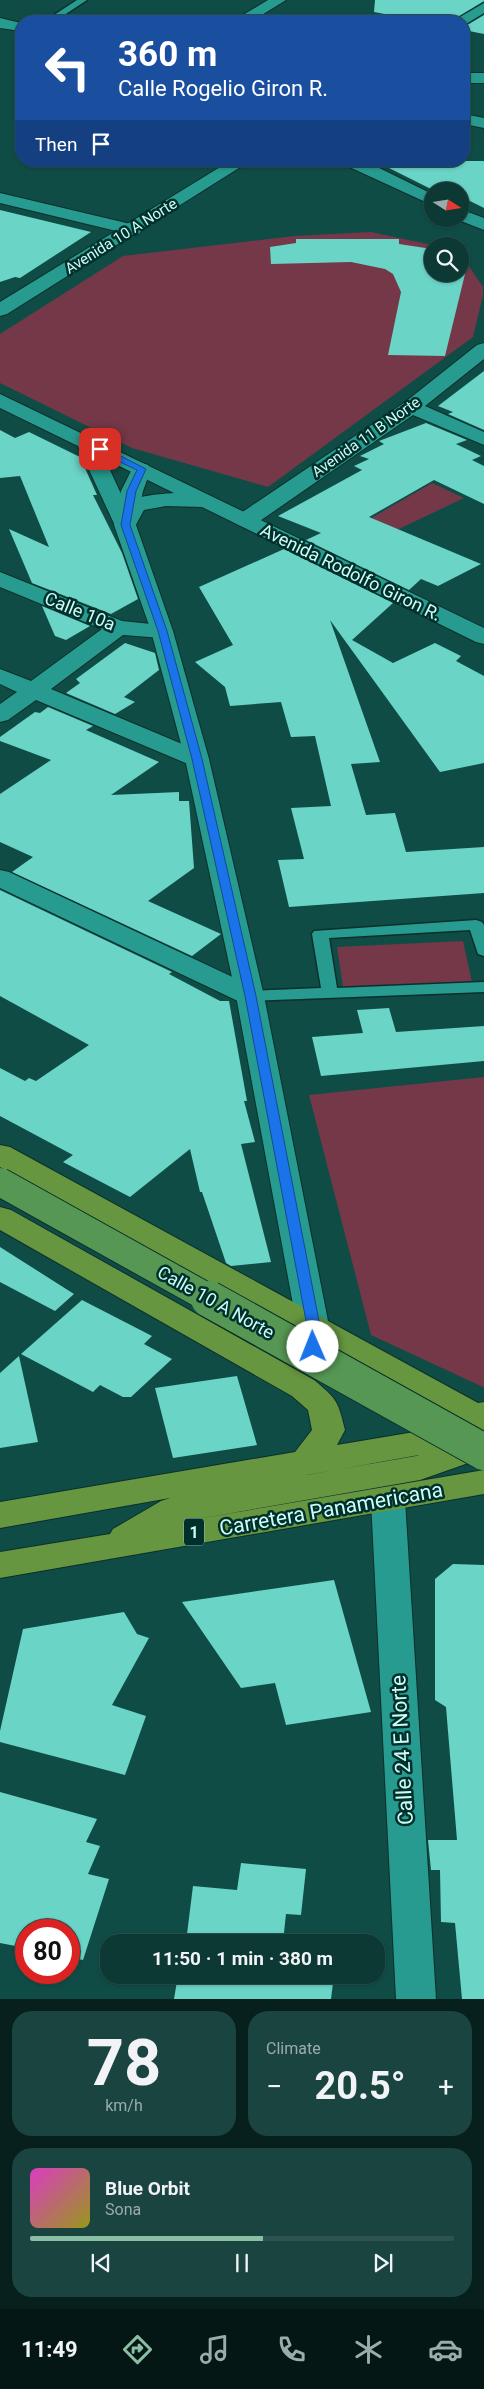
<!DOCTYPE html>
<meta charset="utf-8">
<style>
:root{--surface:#0c3934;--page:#1a4440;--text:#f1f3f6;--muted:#9aacac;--line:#2c534f;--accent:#8abfa5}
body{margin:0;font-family:Roboto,sans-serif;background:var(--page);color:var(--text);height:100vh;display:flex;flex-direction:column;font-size:19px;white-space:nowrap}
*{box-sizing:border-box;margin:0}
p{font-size:16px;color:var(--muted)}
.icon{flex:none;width:28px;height:28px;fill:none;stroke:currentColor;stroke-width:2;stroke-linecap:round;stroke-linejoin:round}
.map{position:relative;height:1999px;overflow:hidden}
.sheet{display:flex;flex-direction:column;gap:12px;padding:12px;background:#071f1d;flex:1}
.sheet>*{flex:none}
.guide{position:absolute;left:15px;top:15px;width:455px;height:152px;border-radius:20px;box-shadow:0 1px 4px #0004,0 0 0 1px var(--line);background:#1a4fa0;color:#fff;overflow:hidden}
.needle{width:32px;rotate:102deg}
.buttons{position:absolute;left:424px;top:182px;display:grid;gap:10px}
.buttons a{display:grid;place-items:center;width:45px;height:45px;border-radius:50%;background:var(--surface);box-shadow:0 1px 4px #0004,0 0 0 1px var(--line);font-size:25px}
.speed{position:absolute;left:15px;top:1919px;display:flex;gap:10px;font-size:25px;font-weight:700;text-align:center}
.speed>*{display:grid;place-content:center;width:65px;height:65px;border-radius:50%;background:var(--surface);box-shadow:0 1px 4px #0004,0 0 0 1px var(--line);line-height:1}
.speed .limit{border:8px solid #d22;background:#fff;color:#111}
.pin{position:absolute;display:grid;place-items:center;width:42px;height:42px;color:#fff;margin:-21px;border-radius:10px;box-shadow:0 2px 8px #0006}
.me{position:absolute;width:55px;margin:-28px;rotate:359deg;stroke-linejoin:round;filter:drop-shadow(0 0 4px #0008)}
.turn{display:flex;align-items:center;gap:18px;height:105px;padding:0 20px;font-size:22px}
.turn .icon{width:65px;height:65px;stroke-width:2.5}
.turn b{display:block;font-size:35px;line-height:42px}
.then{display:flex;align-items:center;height:48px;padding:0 20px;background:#0003;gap:10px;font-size:19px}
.big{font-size:38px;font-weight:700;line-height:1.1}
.sheet .tile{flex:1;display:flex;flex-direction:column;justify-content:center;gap:8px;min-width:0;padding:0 18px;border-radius:20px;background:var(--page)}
.sheet .dial{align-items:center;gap:0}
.dial b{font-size:65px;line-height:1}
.song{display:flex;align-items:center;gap:15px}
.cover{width:60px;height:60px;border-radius:8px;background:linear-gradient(135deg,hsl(310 70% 55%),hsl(60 70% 35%))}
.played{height:5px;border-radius:2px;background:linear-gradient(90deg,var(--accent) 55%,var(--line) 55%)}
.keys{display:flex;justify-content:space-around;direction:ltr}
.heat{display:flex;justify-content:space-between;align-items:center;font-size:28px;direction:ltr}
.sheet .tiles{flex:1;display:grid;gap:12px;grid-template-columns:1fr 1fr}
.tile:last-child{grid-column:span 2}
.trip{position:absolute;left:100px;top:1934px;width:285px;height:50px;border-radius:20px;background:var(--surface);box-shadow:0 1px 4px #0004,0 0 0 1px var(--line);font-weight:700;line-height:50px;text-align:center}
.menu{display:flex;height:80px;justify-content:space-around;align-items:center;background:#051715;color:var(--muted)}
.menu .icon{width:35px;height:35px}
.menu .active{color:var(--accent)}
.menu b{font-size:22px;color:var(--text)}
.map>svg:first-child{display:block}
.green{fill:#743848}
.building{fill:#6ad4c7}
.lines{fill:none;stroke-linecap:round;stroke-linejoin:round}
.service-casing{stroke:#0c2f2b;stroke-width:3}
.minor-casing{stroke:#0c2f2b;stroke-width:2}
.tertiary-casing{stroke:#0c2f2b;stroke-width:2}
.secondary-casing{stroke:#0c2f2b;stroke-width:2}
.trunk-casing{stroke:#0c2f2b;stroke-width:2}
.service{fill:#279b8f;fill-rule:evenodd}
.minor{fill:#279b8f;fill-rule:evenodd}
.tertiary{fill:#279b8f;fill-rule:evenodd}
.secondary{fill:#279b8f;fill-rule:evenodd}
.trunk{fill:#669640;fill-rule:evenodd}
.primary-bridge-far1-casing{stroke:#0c2f2b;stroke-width:30;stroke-linecap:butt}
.primary-bridge-casing{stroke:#0c2f2b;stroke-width:38;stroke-linecap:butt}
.primary-bridge-far1{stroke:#569754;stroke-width:28}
.primary-bridge{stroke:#569754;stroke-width:36}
.route{fill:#1a73e8;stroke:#114b97}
.labels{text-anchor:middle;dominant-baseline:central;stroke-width:5;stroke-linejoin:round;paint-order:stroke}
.far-street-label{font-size:15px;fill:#cdfdf6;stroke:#00302c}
.shield{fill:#00302c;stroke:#90c0b9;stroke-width:1}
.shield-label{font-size:16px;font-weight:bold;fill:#cdfdf6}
.street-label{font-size:18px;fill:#cdfdf6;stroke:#00302c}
.near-street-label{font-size:21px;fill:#cdfdf6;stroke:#00302c}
</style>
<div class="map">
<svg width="484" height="1999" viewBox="0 0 484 1999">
<rect width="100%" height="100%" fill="#104c46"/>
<path class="green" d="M371,232L437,246H432V274H460V259L466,262L483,287V295L473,337L268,487L132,448L0,383V334L123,256L294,236Z
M432,483L464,498L357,549L335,539Z
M463,941L473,987L344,993L337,947Z
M484,1077V1387H483L371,1335L309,1095Z"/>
<path class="building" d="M375,0H484V1L451,21H421L374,12Z
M484,15V34L464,30V27Z
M375,161H484V208L460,196V191H435Z
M0,210L91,232L20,278L15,277L0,282Z
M296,239H399V244L432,249V274H465L445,356L388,355L401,292L393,274L385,269L351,262L271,264L270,247L296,243Z
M484,371V430L448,414L453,412L438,406Z
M426,423L467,440L456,444L481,456L472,460L484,466V504L434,480L369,517L481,564L438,586L421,579L409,590L306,540L321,533L278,516L362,470L354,466L369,459L360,456L384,444L379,441Z
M0,430L15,438L29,432L80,457L97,495H93L122,553L138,599L111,614L32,583L9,529L49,547L20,476L0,478Z
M284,549L393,603L352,640L393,663L435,643L461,656L456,661L484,676V763L440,772L330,620L380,762L351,764L366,815L395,813L406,852L484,847V893L289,907L278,860L304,859L291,808L331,806L315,736L291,737L281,702L230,706L225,687L195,662L233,645L199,587Z
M42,606L90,626L66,640L55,636Z
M125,643L155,653L159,670L124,697L135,702L115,714L66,693L80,683L76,679Z
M48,707L93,726L86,730L159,762L111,795L179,792V801H189L194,868L148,901L221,934L192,956L12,872L33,857L0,842V794L51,760L0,741V737L35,712L40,713Z
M0,890L172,972L169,974L220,1001H229L247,1101H244L255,1142L241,1144L271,1262L231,1266L226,1263L202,1192H200L190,1149L130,1197L63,1162L73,1155L0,1116V1068L25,1081L29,1078L36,1081L89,1045L0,996Z
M389,1008L396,1032L484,1026V1061L321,1076L312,1037L363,1033L357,1010Z
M0,1247L74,1294L55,1311L0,1282Z
M82,1300L152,1336L144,1344L172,1359L131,1397H123L100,1385L93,1392L21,1354Z
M19,1356L38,1442L0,1448V1373Z
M237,1376L257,1445L173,1458L155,1388Z
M453,1564L484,1565V1999H462L455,1923L441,1922L440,1870H431L428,1840H457L446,1707L435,1700V1579Z
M334,1580L371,1712L286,1725L275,1683L241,1688L182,1602Z
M124,1612L137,1634L149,1638L112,1705L146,1716L125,1775L0,1742V1731L23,1629Z
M0,1792L97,1819L86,1842L100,1846L88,1874L109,1879L83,1960L69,1957V1930H26V1948L0,1943Z
M241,1863L306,1869L301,1915L286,1914L283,1942H186L193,1886L237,1890Z
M178,1975H334L331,1999H174Z"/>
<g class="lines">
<defs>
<path id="service" d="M77,0H87L55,21H45Z
M476,920L482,922L484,925V956L478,954L470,930L329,938L337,988L484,982V992L250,1001L244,999L242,996L244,993L250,991L321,988L312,934L314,931Z"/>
<path id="minor" d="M268,0H286L252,21H233Z
M484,3V13L466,24L464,25V21H453Z
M464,73H484V83H464Z
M343,161H365L432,194V205L345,165Z
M0,193L139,226L142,230L139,234L133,235L0,203Z
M460,209L484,218V230L456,219H460Z
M484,343V359L425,406L484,432V445L413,415L254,525L246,526L238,525L235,520L238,515L404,403L477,345Z
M0,572L122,621L170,626L173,631L170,636L162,638L123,635L51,689L206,754L209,759L206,764L197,766L188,764L36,700L8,720L0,722V704L17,692L0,684V669L31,681L102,629L0,587Z
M0,870L9,872L260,990L264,996L260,1002L250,1004L240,1002L0,888Z"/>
<path id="tertiary" d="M230,161H250L7,314L0,316V302Z
M141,463L148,465L151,469L143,491L136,525L173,631L209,759L264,996L329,1326L324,1334L313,1337L302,1334L297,1326L236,996L185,759L151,631L114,525L121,491L134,465Z"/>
<path id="secondary" d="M0,18L21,23V31L0,28Z
M464,114L484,118V128L464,124Z
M0,394L484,628V644L476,642L202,507L166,506L144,510L133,530L125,531L117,530L78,446L0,408ZM105,459L174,493C163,494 133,495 126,505Z
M388,1487L400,1491L405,1500L436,1999H396L371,1500L376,1491Z"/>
<path id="trunk" d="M0,1145L10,1147L478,1403L484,1402V1452L474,1461L420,1480L180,1522L484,1470V1494L0,1578V1552L110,1534L113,1529L161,1501L170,1498L0,1528V1502L295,1452L312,1430L308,1410L292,1396L0,1230V1207L11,1210L314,1380C337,1399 338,1401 345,1430L337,1445L462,1424L0,1167ZM419,1455L416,1456L306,1475H307Z"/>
</defs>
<use href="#service" class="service-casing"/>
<use href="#minor" class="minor-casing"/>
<use href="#tertiary" class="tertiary-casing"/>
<use href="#secondary" class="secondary-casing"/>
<use href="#trunk" class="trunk-casing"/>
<use href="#service" class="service"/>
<use href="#minor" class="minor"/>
<use href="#tertiary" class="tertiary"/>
<use href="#secondary" class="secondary"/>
<use href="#trunk" class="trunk"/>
<defs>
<path id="primary-bridge-far1" d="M0,1182L212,1300"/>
<path id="primary-bridge" d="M209,1299L484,1452"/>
</defs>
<use href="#primary-bridge-far1" class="primary-bridge-far1-casing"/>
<use href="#primary-bridge" class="primary-bridge-casing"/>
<use href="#primary-bridge-far1" class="primary-bridge-far1"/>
<use href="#primary-bridge" class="primary-bridge"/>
</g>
<path class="route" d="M97,447H103L146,469L136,491L130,525L167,631L202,759L256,996L320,1326L319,1347L313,1352L306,1347L307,1326L245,996L192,759L158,631L121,525L127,491L137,470L97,451Z"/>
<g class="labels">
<g class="far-street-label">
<text transform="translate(121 236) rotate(-32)">Avenida 10 A Norte</text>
<text transform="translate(366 437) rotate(-35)">Avenida 11 B Norte</text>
</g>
<rect class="shield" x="184" y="1518.5" width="20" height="27" rx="4"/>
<g class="shield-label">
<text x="194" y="1532">1</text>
</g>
<g class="street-label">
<text transform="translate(351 572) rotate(26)">Avenida Rodolfo Giron R.</text>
<text transform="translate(80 611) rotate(22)">Calle 10a</text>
<text transform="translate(216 1302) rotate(29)">Calle 10 A Norte</text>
</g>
<g class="near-street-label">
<text transform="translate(331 1509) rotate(-10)">Carretera Panamericana</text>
<text transform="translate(402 1750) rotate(-93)">Calle 24 E Norte</text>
</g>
</g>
</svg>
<div class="buttons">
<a><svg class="needle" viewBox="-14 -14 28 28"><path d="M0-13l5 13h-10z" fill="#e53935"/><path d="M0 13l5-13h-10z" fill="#9aacac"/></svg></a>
<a><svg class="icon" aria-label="search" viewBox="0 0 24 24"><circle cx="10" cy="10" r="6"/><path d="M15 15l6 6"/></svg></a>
</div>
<div class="speed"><div class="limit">80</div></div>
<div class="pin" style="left:100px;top:449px;background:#d93025"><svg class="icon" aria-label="arrive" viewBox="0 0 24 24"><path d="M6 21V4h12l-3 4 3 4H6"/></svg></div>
<svg class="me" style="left:313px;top:1347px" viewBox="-20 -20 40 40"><circle r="19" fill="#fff"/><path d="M0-13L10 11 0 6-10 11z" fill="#1a73e8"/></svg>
<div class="trip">11:50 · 1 min · 380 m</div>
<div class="guide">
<div class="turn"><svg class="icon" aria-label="left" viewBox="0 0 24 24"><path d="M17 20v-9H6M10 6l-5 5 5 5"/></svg><div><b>360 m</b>Calle Rogelio Giron R.</div></div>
<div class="then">Then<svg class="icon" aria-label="arrive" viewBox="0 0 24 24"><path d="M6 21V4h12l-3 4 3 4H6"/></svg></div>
</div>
</div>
<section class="sheet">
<div class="tiles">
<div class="tile dial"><b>78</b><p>km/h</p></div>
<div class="tile"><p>Climate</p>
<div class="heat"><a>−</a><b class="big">20.5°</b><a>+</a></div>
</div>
<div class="tile">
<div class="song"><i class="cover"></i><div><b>Blue Orbit</b><p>Sona</p></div></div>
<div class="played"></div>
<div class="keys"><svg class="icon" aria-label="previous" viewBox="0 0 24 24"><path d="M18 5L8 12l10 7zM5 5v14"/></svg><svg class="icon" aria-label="pause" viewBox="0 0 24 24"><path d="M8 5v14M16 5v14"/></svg><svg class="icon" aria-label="next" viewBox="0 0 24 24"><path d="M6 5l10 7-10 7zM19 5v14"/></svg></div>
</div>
</div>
</section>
<nav class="menu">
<b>11:49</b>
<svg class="icon active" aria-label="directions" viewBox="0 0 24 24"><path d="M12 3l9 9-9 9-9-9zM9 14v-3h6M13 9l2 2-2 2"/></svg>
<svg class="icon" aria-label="music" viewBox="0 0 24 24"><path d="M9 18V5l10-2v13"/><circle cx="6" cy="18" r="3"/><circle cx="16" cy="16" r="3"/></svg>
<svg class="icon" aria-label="phone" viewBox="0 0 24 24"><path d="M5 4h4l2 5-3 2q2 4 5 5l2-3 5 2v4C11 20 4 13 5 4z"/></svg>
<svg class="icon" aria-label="climate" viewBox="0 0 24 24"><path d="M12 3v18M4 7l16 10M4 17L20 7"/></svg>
<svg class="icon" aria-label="car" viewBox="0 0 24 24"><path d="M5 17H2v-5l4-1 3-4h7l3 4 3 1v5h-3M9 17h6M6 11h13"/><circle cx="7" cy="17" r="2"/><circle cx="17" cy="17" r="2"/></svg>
</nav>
